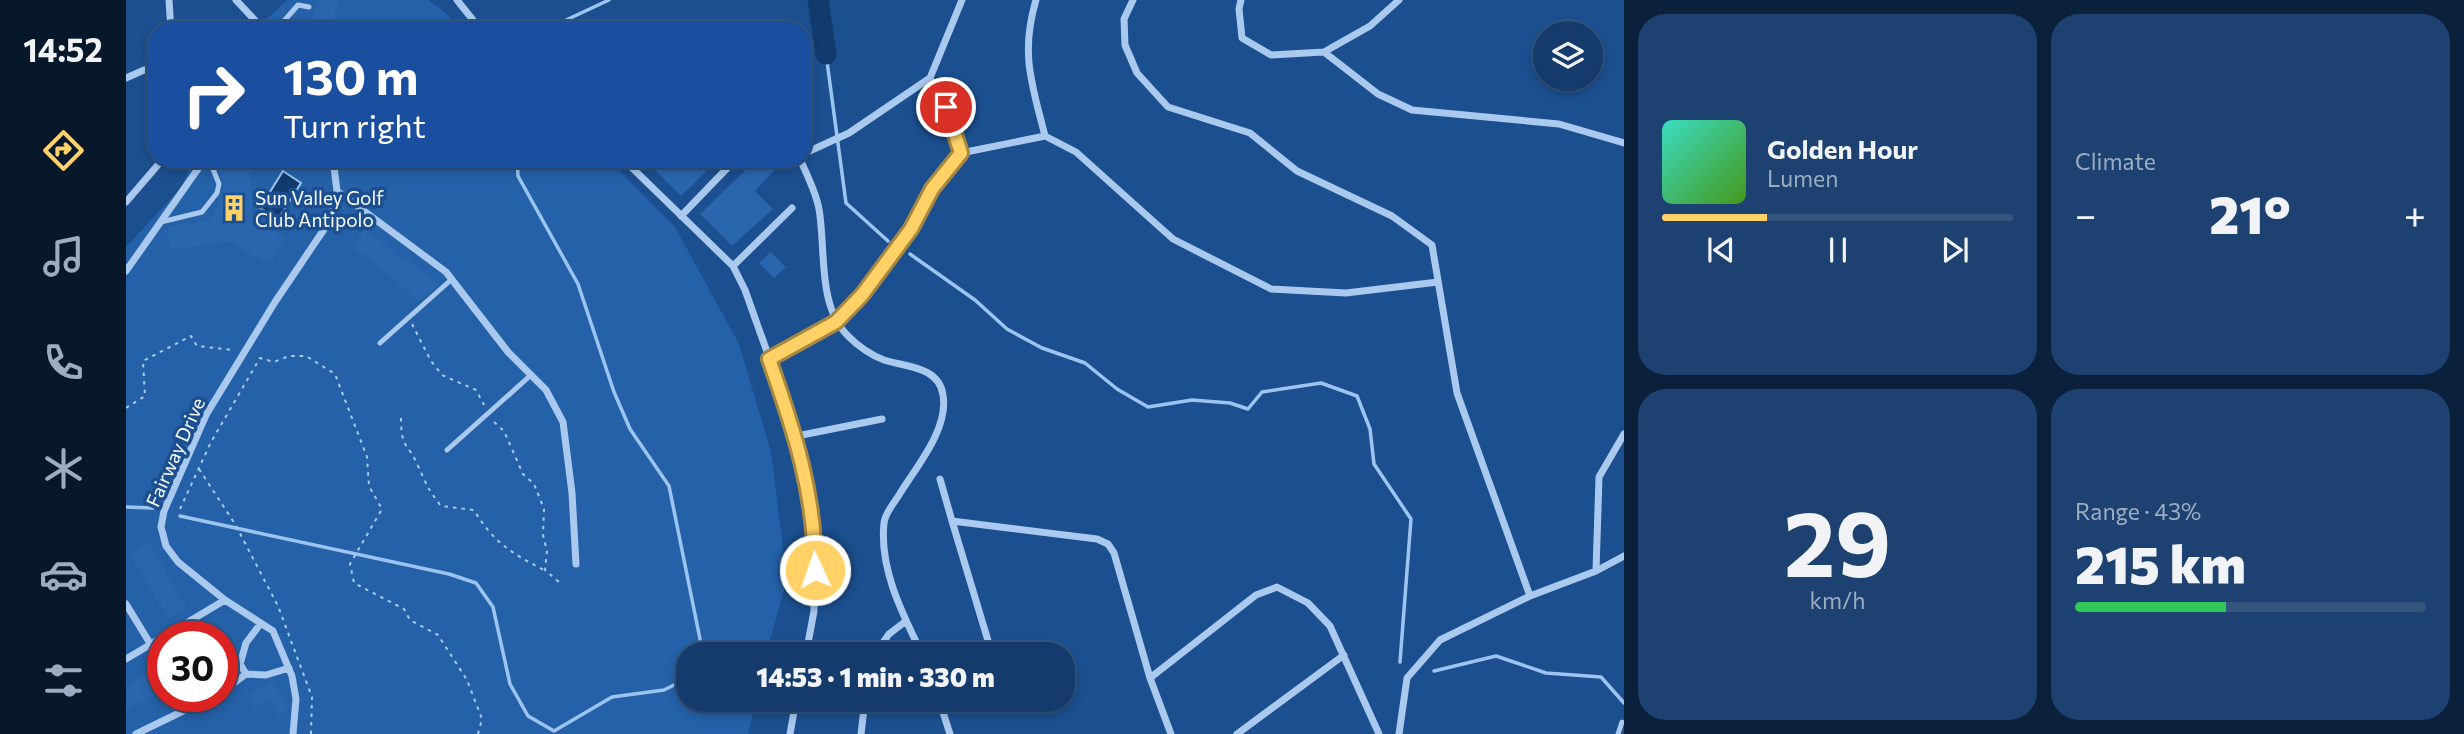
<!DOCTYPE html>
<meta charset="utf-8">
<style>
:root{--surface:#143b6b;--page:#1d4271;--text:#f1f3f6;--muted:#9dadc1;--line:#33557e;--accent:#ffd166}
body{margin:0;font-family:Commissioner,sans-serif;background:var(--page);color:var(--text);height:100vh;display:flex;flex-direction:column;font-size:26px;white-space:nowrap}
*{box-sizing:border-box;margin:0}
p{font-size:23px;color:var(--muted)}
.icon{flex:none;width:38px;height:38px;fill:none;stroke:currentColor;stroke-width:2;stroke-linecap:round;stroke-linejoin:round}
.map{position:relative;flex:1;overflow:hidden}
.details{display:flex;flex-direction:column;gap:14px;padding:14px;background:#0b203b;width:840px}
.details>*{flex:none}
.banner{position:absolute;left:21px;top:21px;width:665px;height:147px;border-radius:28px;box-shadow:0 4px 10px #0003,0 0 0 2px var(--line);background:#1a4fa0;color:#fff;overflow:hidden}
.buttons{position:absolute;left:1407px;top:21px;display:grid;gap:14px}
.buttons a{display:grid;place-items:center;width:70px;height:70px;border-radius:50%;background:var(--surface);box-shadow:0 4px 10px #0003,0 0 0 2px var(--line);font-size:35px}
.speed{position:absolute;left:21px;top:621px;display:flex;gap:14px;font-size:35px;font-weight:700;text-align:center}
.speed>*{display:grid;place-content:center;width:91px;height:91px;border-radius:50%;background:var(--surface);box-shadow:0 4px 10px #0003,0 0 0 2px var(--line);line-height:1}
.speed .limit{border:10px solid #d22;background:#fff;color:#111}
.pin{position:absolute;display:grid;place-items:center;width:60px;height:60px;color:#fff;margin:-30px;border:4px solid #fff;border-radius:50%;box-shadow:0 2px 7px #0007}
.me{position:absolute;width:77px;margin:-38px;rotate:357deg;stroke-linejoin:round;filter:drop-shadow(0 0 5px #0008)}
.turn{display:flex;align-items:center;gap:24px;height:147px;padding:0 21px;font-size:32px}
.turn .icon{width:91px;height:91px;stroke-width:2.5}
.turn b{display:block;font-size:49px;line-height:60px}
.big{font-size:52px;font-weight:800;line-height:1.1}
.details .widget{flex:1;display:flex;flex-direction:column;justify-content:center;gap:10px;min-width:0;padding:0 24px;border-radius:28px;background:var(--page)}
.details .dial{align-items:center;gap:0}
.dial b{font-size:91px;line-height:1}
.song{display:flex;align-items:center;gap:21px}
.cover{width:84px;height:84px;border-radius:10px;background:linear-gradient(135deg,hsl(170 70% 55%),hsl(100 70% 35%))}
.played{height:7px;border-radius:4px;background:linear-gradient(90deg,var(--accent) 30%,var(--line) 30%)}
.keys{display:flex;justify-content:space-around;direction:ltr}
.heat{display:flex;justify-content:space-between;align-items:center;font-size:38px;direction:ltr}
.charge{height:10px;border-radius:5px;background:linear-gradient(90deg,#34c759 43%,var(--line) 0)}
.details .tiles{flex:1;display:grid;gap:14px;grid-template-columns:repeat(2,1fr)}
.trip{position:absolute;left:550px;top:642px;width:399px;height:70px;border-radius:28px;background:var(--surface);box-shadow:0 4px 10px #0003,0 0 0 2px var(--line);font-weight:800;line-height:70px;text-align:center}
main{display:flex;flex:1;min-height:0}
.tab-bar{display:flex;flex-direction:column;width:126px;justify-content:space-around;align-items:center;background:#08182b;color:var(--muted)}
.tab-bar .icon{width:49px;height:49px}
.tab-bar .active{color:var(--accent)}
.tab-bar b{font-size:32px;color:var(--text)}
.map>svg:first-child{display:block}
.green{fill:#2461a8;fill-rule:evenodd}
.water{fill:#123a6d;stroke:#9cc4f0;stroke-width:2}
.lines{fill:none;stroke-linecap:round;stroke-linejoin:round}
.stream{stroke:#9cc4f0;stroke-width:3.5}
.river{stroke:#123a6d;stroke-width:21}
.building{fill:#2a66ad}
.path{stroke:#a9c9ee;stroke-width:2;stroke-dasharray:3.5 5;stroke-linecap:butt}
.service{stroke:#a9c9ee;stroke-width:5}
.minor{stroke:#a9c9ee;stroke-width:7}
.route-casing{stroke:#a68842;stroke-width:18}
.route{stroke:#ffd166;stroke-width:12}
.labels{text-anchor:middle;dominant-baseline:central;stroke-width:7;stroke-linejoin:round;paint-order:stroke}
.poi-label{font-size:19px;fill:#fff;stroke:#1b4f8f;text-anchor:start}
.street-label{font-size:19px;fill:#fff;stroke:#1b4f8f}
</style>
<main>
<nav class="tab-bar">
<b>14:52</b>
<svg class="icon active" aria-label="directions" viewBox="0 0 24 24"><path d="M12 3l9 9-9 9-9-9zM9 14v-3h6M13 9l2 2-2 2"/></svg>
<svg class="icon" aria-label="music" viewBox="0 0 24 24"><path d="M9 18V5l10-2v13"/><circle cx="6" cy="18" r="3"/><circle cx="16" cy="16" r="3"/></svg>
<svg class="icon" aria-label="phone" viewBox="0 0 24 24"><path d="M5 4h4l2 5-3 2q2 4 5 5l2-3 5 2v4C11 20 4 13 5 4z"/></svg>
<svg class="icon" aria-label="climate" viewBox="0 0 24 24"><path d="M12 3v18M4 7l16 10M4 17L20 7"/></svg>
<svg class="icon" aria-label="car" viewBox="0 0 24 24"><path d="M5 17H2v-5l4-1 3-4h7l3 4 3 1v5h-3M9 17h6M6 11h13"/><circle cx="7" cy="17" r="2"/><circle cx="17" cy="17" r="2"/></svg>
<svg class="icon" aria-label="filters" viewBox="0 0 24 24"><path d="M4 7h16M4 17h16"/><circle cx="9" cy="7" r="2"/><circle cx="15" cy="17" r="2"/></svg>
</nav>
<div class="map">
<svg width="1498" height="734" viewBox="0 0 1498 734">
<rect width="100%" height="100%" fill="#1b4f8f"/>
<path class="green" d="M161,0H303L340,30H129Z
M68,159H482L549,227L613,344L645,452L661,580L640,654H562V700H630L622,734H0V247L55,188ZM37,637H96V696H37Z"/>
<path class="water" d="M157,171L175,183L152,219L134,208Z"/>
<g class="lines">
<path class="stream" d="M424,30L438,21L483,0
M700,54L720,203L762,241
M391,159L392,176L452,284L488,392L504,429L543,486L574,639L573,654
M784,254L849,300L881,329L916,348L959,363L991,389L1022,407L1066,400L1104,403L1122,409L1136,392L1195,383L1231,396L1244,429L1248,464L1285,519L1274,662
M0,507L27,508
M54,516L323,574L350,583L367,607L384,684L402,716L428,731
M1308,671L1370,656L1420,673L1475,677L1498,703
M428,731L486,697L538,690L562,678"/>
<path class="river" d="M692,0L700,54"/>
</g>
<path class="building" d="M192,0H213L204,30H183Z
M90,159H122L128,220L160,239L143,264L104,242L43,250L42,226L83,221L97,197L98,183Z
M528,159H593L555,196L523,164Z
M631,159H659L629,191L647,209L606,246L574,214Z
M239,228L276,259L278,257L298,271L313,284L293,301L242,258L225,248Z
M644,252L660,267L648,278L633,263Z
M22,542L61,609L42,618L3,552Z
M37,664V690L0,711V686Z
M146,680L163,707L153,716L142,700L129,708L121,696Z"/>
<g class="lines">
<path class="path" d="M286,324L305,361L316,375L350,390L358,405
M0,408L19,396L17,361L65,336L71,346L107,350
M275,418C275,450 282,442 292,466C301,485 301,488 315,506L348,510C367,542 385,553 418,570
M368,422L378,431L397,474L408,484L418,509L417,535L421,551L419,570L434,583
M73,469L109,524L152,606L186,697L185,734
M54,509L85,442L134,358L148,362L163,356H180L209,374L241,457L243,486L256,509L224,564L228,583L278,609L284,620L312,635L341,680L356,719L352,734"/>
<path class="service" d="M150,30L172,5L183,7
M35,222L76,212L91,193L93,184L83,159
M254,343L326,279
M321,450L405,375
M1492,734L1496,722"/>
<path class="minor" d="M43,0L45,30
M110,0L138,30
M331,0L355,30
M910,0C894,54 906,84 919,136
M1007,0L998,19L999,45L1011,73L1042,107L1124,133L1171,171L1266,216L1306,245L1331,393L1404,596
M1115,0L1113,9L1116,38L1145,55L1198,52L1244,26L1273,0
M1198,52L1252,94L1286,110L1433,124L1498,143
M0,78L18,70H30
M804,78L820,107L835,153
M677,154L723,133L804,78L836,0
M497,159L607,266L619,290L671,436L679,469L689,550L688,611L680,654
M674,159C681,175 690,192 693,209C700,248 691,306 722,336C732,346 745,355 758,360C779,367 813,366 817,395C823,429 790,467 773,495C768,503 759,513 758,523C753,569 777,615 796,654
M211,191L320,272L382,352L420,390L437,422L446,493L450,564
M0,202L37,159
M555,216L610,159
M607,266L666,208
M0,271L79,159
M643,359L710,322L736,295L785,229L805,189L835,153L919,136L950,152L1047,239L1145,289L1220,293L1312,282
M671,436L756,419
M814,479L826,521
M1470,571L1473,477L1498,434
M0,604L25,645
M135,623L120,643L114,664L120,674L140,675L163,668
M37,637L99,600
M749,654L763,634L780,621
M866,654L826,521L971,539L982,544L988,553L1024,678L1045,734
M0,659L37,637
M1024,678L1130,595L1151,587L1182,603L1204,626L1253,734
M96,692L120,674
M813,700L824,734
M10,734L88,696
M167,734L170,699L166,676L147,631L99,600L52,562L40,546L35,527L38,511L80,415L149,302L205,219L211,191L207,159
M664,734L670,700
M735,734L739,700
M1111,734L1218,655
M1273,734L1281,678L1314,640L1404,596L1470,571L1498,556"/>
</g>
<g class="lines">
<defs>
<path id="route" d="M689,570C689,493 668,430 643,359L710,322L736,295L785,229L806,189L835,153L820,107"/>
</defs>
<use href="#route" class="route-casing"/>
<use href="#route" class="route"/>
</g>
<defs>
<symbol id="building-bare" viewBox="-9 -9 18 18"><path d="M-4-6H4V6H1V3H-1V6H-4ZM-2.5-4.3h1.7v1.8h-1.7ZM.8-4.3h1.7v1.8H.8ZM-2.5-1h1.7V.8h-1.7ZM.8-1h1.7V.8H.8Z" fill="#ffd166" stroke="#1b4f8f" stroke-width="2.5" paint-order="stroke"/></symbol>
</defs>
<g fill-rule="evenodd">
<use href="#building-bare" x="89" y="189" width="38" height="38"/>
</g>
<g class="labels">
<g class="poi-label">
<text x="129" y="197">Sun Valley Golf<tspan x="129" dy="22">Club Antipolo</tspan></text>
</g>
<g class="street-label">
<text transform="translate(49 452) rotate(-66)">Fairway Drive</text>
</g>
</g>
</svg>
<div class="buttons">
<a><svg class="icon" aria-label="layers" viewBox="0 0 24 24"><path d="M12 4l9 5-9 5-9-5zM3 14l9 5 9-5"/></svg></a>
</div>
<div class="speed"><div class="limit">30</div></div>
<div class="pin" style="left:820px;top:107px;background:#d93025"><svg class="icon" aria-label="arrive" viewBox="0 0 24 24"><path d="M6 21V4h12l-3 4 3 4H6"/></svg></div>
<svg class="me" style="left:689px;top:570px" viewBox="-20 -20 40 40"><circle r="17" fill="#ffd166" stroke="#fff" stroke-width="3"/><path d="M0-11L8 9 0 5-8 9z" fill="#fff"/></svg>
<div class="trip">14:53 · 1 min · 330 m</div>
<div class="banner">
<div class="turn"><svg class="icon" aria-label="right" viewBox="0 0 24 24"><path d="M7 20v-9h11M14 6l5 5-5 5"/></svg><div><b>130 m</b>Turn right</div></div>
</div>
</div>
<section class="details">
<div class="tiles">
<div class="widget">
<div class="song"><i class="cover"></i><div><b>Golden Hour</b><p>Lumen</p></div></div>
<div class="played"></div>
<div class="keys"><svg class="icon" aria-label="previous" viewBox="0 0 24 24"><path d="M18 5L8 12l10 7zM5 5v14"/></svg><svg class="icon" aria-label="pause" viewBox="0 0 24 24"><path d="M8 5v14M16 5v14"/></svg><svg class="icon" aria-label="next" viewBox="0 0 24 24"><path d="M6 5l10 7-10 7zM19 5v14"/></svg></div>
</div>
<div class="widget"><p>Climate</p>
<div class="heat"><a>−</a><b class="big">21°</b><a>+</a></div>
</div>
<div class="widget dial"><b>29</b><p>km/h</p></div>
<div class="widget"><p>Range · 43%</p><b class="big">215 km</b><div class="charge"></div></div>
</div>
</section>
</main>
